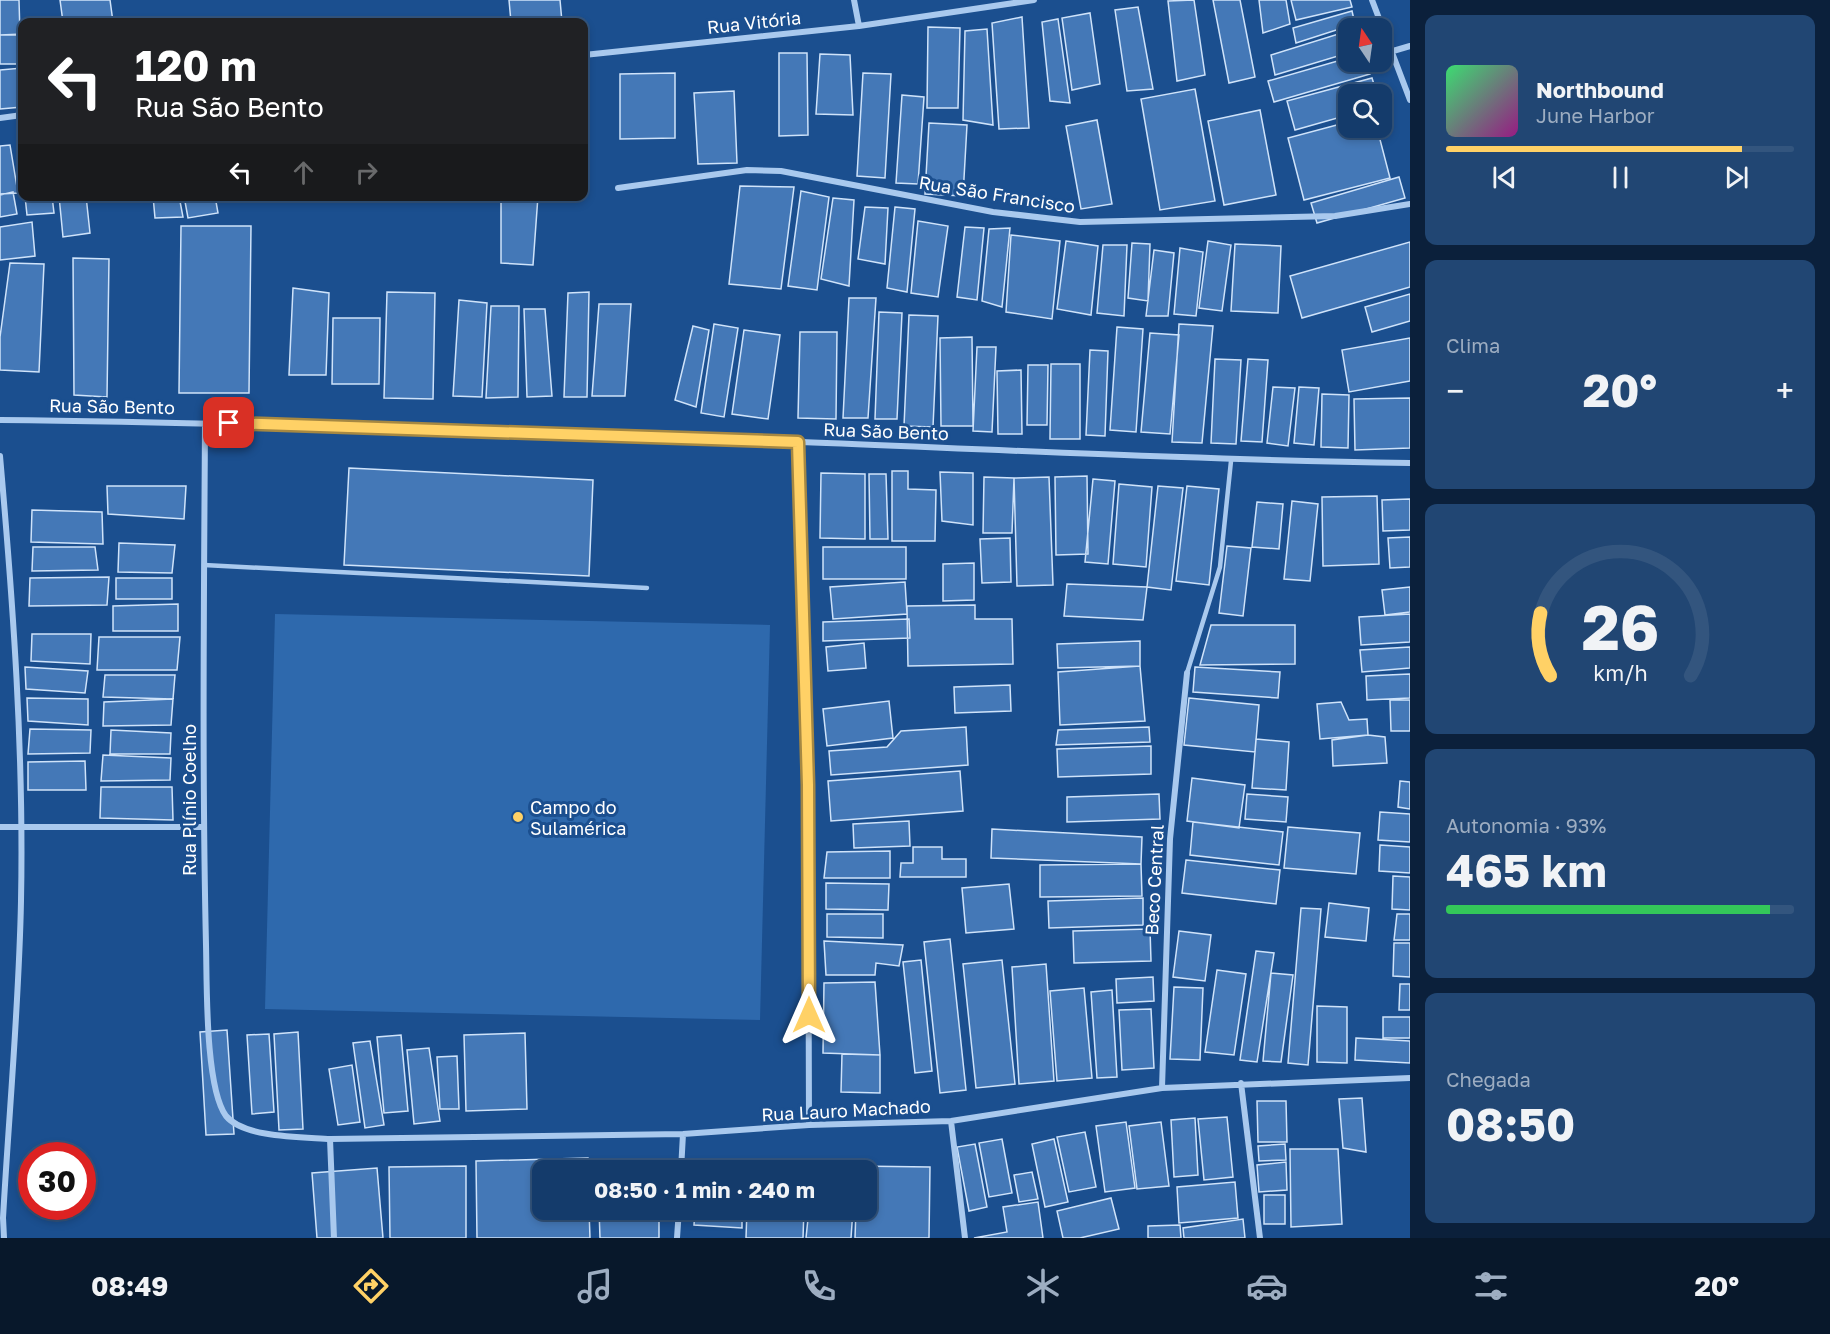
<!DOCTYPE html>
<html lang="pt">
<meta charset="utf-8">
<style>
:root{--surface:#143b6b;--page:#214673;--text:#f1f3f6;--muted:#9dadc1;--line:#33557e;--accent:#ffd166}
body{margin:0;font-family:"Golos Text",sans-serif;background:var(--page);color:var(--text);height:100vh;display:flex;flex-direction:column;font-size:22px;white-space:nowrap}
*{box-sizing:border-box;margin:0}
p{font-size:20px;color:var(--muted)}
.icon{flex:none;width:33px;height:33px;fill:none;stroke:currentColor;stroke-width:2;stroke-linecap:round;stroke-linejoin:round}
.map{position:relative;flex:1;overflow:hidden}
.sheet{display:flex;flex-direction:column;gap:15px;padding:15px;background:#0b203b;width:420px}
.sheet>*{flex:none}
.hud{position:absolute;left:18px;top:18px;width:570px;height:183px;border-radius:12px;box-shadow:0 3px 9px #0003,0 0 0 2px var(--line);background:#202124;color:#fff;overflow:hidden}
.needle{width:39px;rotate:347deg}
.buttons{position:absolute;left:1338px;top:18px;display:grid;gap:12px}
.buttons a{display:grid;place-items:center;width:54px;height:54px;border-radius:12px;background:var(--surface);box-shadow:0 3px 9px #0003,0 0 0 2px var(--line);font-size:30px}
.speed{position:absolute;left:18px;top:1142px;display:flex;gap:12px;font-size:30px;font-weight:700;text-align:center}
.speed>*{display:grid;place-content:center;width:78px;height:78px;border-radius:50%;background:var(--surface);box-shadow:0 3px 9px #0003,0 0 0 2px var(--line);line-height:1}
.speed .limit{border:9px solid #d22;background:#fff;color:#111}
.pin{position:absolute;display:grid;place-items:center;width:51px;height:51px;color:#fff;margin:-26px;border-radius:12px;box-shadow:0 3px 9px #0006}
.me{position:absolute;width:66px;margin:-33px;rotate:0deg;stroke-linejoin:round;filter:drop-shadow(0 0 4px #0008)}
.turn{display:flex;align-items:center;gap:21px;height:126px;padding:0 18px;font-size:27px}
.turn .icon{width:78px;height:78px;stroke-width:2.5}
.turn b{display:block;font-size:42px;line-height:51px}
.lanes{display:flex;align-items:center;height:57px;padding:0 18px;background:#0003;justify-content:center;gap:30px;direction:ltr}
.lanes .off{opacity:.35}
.big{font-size:45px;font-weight:700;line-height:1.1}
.sheet .card{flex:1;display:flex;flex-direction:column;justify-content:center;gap:9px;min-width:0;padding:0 21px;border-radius:12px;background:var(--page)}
.sheet .dial{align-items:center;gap:0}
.dial svg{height:156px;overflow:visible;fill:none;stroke:var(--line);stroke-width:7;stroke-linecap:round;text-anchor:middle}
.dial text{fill:var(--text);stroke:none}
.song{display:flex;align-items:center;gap:18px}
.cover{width:72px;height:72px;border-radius:9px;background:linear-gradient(135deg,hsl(140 70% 55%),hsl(310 70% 35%))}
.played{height:6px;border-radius:3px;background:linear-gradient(90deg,var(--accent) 85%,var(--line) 85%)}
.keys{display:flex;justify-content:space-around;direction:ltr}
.heat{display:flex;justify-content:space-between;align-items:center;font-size:33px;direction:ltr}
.charge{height:9px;border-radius:4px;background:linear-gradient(90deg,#34c759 93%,var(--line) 0)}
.trip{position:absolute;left:532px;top:1160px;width:345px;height:60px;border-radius:12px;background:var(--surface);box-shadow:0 3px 9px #0003,0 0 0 2px var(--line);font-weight:700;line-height:60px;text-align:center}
.menu{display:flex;height:96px;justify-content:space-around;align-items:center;background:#08182b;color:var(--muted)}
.menu .icon{width:42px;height:42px}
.menu .selected{color:var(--accent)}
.menu b{font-size:27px;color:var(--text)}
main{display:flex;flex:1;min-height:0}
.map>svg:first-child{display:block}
.green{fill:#2e69ad}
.building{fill:#4478b7;stroke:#cfe3fa;stroke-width:1.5}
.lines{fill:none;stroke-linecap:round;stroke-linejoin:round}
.service{stroke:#a9c9ee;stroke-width:4.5}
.minor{stroke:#a9c9ee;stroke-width:6}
.route-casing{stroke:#a68842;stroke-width:15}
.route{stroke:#ffd166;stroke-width:10}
.poi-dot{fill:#ffd166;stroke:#1b4f8f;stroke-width:2}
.labels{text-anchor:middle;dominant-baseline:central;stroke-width:6;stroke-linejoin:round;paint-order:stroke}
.street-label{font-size:18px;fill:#fff;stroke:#1b4f8f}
.poi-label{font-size:18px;fill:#fff;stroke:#1b4f8f;text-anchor:start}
</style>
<main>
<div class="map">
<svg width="1410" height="1238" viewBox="0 0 1410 1238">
<rect width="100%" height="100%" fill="#1b4f8f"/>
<path class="green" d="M275,614L770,625L760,1020L265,1009Z"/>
<path class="building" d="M0,0H19L20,35H0Z
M60,0H110L113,22H63Z
M509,0H560L562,22H511Z
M1194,0L1205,75L1177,81L1168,1Z
M1213,0H1240L1255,77L1229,83Z
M1259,0H1286L1290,24L1263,33Z
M1291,0H1350L1352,7L1296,20Z
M1138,7L1153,89L1127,91L1115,10Z
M1352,11L1355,24L1296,43L1293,28Z
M1090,13L1100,84L1072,90L1062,18Z
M1022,17L1029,128L999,129L992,23Z
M1058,19L1070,103L1050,101L1042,22Z
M928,27L960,28L958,108H927Z
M987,29L993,125L963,120L965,31Z
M1348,31V53L1275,75L1271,55Z
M22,34V64H0V35Z
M779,53H807L808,135L779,136Z
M820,54L850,55L853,115L816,114Z
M1348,58V62H1367L1370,74L1274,102L1268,81Z
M22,68V107L0,109V70Z
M675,73V138L620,139V74Z
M863,73L891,74L885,178L857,176Z
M1372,78L1377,94H1348V115L1295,130L1287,101Z
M1195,89L1215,201L1160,210L1141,99Z
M734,91L737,163L698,164L694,93Z
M902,95L924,97L918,184L896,183Z
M1260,110L1276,195L1224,205L1208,121Z
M1097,120L1112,204L1081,209L1066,126Z
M1348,122V128H1377L1390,178L1304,200L1288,138Z
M929,123L967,125L963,196L925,194Z
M10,145L18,193L0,194V146Z
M1399,177L1405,198L1317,223L1311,203Z
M740,186L794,187L781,289L729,284Z
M801,191L829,197L817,290L788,286Z
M13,192L17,214L0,217V195Z
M25,196H52L54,213L27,215Z
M59,196H86L90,233L63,237Z
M153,196H179L183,217L155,218Z
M184,196H215L218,213L188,218Z
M501,196H538L533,265L501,263Z
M833,198L854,200L849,286L821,279Z
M865,207L888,208L885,264L858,259Z
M895,207L915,209L907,292L887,288Z
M918,221L948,226L938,297L911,293Z
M32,222L35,256L0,260V227Z
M181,226H251L249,393H179Z
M965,227L984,228L977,300L957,297Z
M1010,228L1002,307L982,301L989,229Z
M1011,235L1060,241L1052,319L1006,312Z
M1066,241L1098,246L1091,315L1057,309Z
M1208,241L1231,245L1222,311L1199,308Z
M1410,242V287L1302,318L1290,276Z
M1132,243L1150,244L1148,301L1128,298Z
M1235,244L1281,246L1278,313L1231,311Z
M1103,245H1127L1124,316L1097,313Z
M1180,248L1203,252L1196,316L1174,314Z
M1154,250L1174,253L1168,316H1146Z
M73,258L109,259L107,397L74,395Z
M10,263L44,264L39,372L0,370V337Z
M293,288L329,293L326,375H289Z
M387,292L435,293L433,399L384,398Z
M589,292L587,397H564L568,293Z
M1410,294V321L1372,332L1365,307Z
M849,298H876L868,418H843Z
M459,300L487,303L482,397L453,396Z
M599,304H631L625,396H592Z
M491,306H519L518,397L486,398Z
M524,309H545L552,396L527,397Z
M879,312L902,313L897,419H875Z
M909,315L938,316L933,427L904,426Z
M333,318H380L379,384H332Z
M714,324L738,328L724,417L701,413Z
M1179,324L1213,326L1202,443L1172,442Z
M693,326L709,330L696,407L675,400Z
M1117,327L1143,329L1136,432L1110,430Z
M744,330L780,335L768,419L732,414Z
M800,332H837L836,419L798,418Z
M1150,333L1179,335L1170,434L1141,432Z
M972,337L973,426H941L940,338Z
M1410,338V381L1349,392L1342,350Z
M977,347H996L992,432L973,431Z
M1090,350L1108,351L1105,436L1086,435Z
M1215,359L1241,360L1236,444L1211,443Z
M1248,359L1268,360L1262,442L1241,441Z
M1051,364H1080V439H1050Z
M1028,365H1048L1047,425H1027Z
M1021,370L1022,434H998L997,371Z
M1273,387L1295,388L1288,446L1267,443Z
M1299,387L1319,388L1314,445L1294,443Z
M1322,394L1349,395L1348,448L1321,447Z
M1410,398V448L1355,450L1354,399Z
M349,468L593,480L589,576L344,565Z
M892,471H908V489L936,490L935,541H892Z
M940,472L973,473V525L942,521Z
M821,473L865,474V539L820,538Z
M869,474H886L888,539H870Z
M1087,476L1088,554L1056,555L1055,477Z
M984,477L1014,478L1012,533H983Z
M1049,477L1053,585L1017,586L1014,478Z
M1093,479L1115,481L1108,564L1085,562Z
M1119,484L1152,487L1146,567L1113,564Z
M107,486H186L184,519L108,514Z
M1158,486L1183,488L1171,590L1147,587Z
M1187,486L1219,489L1209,585L1176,581Z
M1377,496L1379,564L1323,566L1322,497Z
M1410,499V530L1383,531L1382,500Z
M1292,501L1318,504L1310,581L1284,579Z
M1257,502L1283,504L1279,549L1252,547Z
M32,510L102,512L103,544L31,542Z
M1410,537V567L1390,568L1388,538Z
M1010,538L1011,582L982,583L980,539Z
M119,543L175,545L172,573L118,572Z
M1227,546L1251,548L1243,616L1219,613Z
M33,547H95L98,570L32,571Z
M823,547H906V579H823Z
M974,563V600L943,601V564Z
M109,577L107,605L29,606L30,578Z
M116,578H172V599H116Z
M905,582L907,614L833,619L830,587Z
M1067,584L1147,587L1143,620L1064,616Z
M1410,587V612L1385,615L1382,590Z
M178,604V631H113V606Z
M975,605V619H1012L1013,664L908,666L907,606Z
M1410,614V642L1361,645L1359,617Z
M909,619L910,638L823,641V622Z
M1211,625H1295V664L1200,665Z
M32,634H91L90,664L31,661Z
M99,637H180L177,670H97Z
M1140,641V666L1058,668L1057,644Z
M864,643L866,668L828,671L826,647Z
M1410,647V668L1362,672L1360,650Z
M1140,666L1145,721L1060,725L1058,672Z
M25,667L88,671L85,693L26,689Z
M1195,667L1280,672L1278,698L1193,692Z
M1410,674V698L1367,700L1366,676Z
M105,675H175L173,699L103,697Z
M1010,685L1011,711L955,713L954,687Z
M27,698L88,699V725L28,721Z
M1189,698L1259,705L1255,752L1184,745Z
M173,699L171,725L103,726L104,702Z
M1390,700H1410V731H1391Z
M889,701L893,738L827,746L823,709Z
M1341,702L1349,720L1367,719L1368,735L1320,739L1317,704Z
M966,727L968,765L831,775L829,751L887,747L901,731Z
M1149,727L1150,742L1056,745L1058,730Z
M30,729L91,730L90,753L28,754Z
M111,730L171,733L170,754H110Z
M1368,735L1385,737L1387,763L1333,766L1332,740Z
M1256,739L1289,742L1286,790L1252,788Z
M1151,746V774L1058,777L1057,749Z
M103,755L171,758L170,780L101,781Z
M85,761L86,790H28V762Z
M960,771L963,811L831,821L828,781Z
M1192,778L1245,785L1239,828L1187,821Z
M1400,781L1410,782V809L1398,807Z
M101,787H172L173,820L100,818Z
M1159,794L1160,819L1067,822V797Z
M1247,794L1288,797L1286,822L1245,819Z
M1380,812L1410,814V842L1378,840Z
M909,821L910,846L854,848L853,824Z
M1193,822L1283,832L1279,865L1190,855Z
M1288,827L1360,833L1356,874L1284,868Z
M992,829L1142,837L1141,864L991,858Z
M1380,845L1410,847V873L1379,871Z
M913,847H942V859H966V877H900L901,863H913Z
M890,851V878H824L827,852Z
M1186,860L1280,870L1276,904L1182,893Z
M1141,864L1142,896L1040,897V865Z
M1393,876L1410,877V910L1392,909Z
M826,883L889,884L888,910L826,909Z
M1009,884L1014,929L966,933L962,888Z
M1143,898V925L1049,928L1048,901Z
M1329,903L1369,908L1366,941L1325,937Z
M1301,908L1321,909L1308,1065L1288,1063Z
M827,914H883V938L827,937Z
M1397,914H1410V940H1394Z
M1150,929L1151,961L1074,963L1073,931Z
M1179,931L1211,935L1205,981L1173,977Z
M950,939L966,1090L940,1093L924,942Z
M824,941L903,945L899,966L876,963L875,975H826Z
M1394,943H1410V977L1393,976Z
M1256,951L1274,953L1257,1062L1240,1060Z
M921,960L932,1071L915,1073L903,962Z
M1002,960L1015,1084L976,1088L963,964Z
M1046,964L1054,1081L1019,1084L1012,967Z
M1217,970L1246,974L1234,1055L1205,1052Z
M1271,973L1293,975L1281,1062L1263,1061Z
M1153,977L1154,1001L1117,1003L1116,979Z
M875,982L880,1055L823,1053L824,983Z
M1400,984H1410V1010H1399Z
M1174,987L1203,988L1200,1060L1170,1059Z
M1084,988L1092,1078L1057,1081L1050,991Z
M1112,990L1117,1077L1097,1078L1091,992Z
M1317,1006L1347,1007V1063L1317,1062Z
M1151,1009L1154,1068L1122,1070L1119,1010Z
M1383,1017H1410V1038H1383Z
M227,1030L234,1134L206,1135L200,1032Z
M298,1032L303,1129L279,1130L274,1034Z
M525,1033L527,1109L466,1111L464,1035Z
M269,1034L274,1112L252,1114L247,1035Z
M401,1035L408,1111L384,1113L377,1037Z
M1356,1038L1410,1041V1063L1355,1060Z
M370,1041L384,1125L365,1128L353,1043Z
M429,1048L440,1121L414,1124L407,1050Z
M842,1054L880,1055V1093L841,1092Z
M457,1056L459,1109H440L437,1057Z
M352,1065L360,1122L338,1125L329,1069Z
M1362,1098L1366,1152L1343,1148L1339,1099Z
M1257,1101H1286L1287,1142H1258Z
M1227,1117L1233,1177L1204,1180L1198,1119Z
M1195,1118L1198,1175L1174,1177L1171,1120Z
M1126,1122L1135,1188L1105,1192L1096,1126Z
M1161,1122L1169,1186L1137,1189L1129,1126Z
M1085,1132L1096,1187L1069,1192L1057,1137Z
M1002,1139L1012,1193L989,1197L979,1143Z
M1054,1139L1068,1202L1045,1207L1032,1144Z
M975,1144L987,1207L969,1211L957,1147Z
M1285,1144L1286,1160L1259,1161L1258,1146Z
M1290,1149H1338L1342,1224L1291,1227Z
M588,1158L589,1170H543V1209H589L590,1238H477L476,1161Z
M658,1161V1170H599V1162Z
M1286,1162L1287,1190L1259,1192L1257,1165Z
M749,1164L806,1167V1170H749Z
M466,1166V1238H390L389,1167Z
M856,1166L930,1167L929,1238H855L856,1209H867V1170H856Z
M377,1168L383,1238H317L312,1173Z
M1032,1172L1038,1199L1019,1202L1014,1175Z
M1235,1182L1238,1218L1179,1223L1177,1187Z
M1264,1195H1285V1224H1264Z
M1111,1198L1119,1229L1080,1238H1063L1057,1211Z
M1038,1202L1043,1238H974L1007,1232L1003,1207Z
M599,1209H659V1238H600Z
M695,1209H742V1228L694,1225Z
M747,1209H804L803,1238H746Z
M809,1209H853L851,1238H806Z
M1243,1219L1245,1238H1184L1183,1228Z
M1180,1225L1181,1238H1148V1226Z"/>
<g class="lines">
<path class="service" d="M204,565L647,588
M1187,673L1220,567L1231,461"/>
<path class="minor" d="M854,0L859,26
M1372,0L1410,100
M1393,51L1410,46
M584,55L859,26L1034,0
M0,118L22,115
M618,188L747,170L781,171L993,212L1080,222L1335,216L1410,204
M0,420C267,423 534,432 801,442C1004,450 1207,460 1410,463
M205,423C204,597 202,771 206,945C207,984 205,1087 226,1116C244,1138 303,1137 330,1139L683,1134L809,1125L951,1121L1162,1088L1410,1078
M798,442L808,785L809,1125
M0,456C13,603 24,753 21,901C19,1006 9,1112 3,1218L4,1238
M0,827H203
M1241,1083L1260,1238
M1162,1088L1170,839L1187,673
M951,1121L965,1238
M330,1139L334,1238
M681,1170L683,1134
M677,1238L679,1209"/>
</g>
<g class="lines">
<defs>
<path id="route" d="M229,423L798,442L808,785L809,1015"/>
</defs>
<use href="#route" class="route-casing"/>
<use href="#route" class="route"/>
</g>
<circle class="poi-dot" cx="518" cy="817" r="6"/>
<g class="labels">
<g class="street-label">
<text transform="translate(754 22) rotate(-6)">Rua Vitória</text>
<text transform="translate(997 194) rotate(9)">Rua São Francisco</text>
<text transform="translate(112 406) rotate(1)">Rua São Bento</text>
<text transform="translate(886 431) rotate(2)">Rua São Bento</text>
<text transform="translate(189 800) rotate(-90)">Rua Plínio Coelho</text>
<text transform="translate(1154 880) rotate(-87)">Beco Central</text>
<text transform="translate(846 1110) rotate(-3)">Rua Lauro Machado</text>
</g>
<g class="poi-label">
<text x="530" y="807">Campo do<tspan x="530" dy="21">Sulamérica</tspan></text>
</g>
</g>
</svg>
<div class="buttons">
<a><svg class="needle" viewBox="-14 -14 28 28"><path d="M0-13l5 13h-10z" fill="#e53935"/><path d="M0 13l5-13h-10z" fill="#9dadc1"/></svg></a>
<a><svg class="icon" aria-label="search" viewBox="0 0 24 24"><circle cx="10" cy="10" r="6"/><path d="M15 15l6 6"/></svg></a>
</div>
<div class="speed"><div class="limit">30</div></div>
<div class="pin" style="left:229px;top:423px;background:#d93025"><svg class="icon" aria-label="arrive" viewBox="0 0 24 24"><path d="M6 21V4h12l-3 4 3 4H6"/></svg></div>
<svg class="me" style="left:809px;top:1015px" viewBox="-20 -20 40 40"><path d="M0-17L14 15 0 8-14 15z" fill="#ffd166" stroke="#fff" stroke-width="4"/></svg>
<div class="trip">08:50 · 1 min · 240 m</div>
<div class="hud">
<div class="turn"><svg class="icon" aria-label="left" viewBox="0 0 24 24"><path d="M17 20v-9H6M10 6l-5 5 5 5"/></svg><div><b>120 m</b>Rua São Bento</div></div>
<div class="lanes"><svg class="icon" aria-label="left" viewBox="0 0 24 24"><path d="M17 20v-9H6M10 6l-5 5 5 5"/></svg><svg class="icon off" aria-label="ahead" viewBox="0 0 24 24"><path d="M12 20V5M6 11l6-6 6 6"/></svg><svg class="icon off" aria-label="right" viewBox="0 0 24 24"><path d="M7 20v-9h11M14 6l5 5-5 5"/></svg></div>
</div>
</div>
<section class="sheet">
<div class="card">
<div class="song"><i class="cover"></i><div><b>Northbound</b><p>June Harbor</p></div></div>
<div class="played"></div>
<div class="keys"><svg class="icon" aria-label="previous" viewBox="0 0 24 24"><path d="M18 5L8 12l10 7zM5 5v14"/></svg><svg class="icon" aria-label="pause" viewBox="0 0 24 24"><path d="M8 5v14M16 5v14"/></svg><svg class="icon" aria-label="next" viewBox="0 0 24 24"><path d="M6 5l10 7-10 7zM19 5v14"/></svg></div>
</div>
<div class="card"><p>Clima</p>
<div class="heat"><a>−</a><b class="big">20°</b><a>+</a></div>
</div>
<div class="card dial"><svg viewBox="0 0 100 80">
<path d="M14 69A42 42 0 1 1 86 69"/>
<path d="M14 69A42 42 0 0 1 9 37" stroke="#ffd166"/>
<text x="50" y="56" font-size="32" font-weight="700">26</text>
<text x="50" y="72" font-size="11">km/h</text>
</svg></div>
<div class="card"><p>Autonomia · 93%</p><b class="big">465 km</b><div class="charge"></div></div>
<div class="card"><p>Chegada</p><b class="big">08:50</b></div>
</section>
</main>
<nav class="menu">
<b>08:49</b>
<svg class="icon selected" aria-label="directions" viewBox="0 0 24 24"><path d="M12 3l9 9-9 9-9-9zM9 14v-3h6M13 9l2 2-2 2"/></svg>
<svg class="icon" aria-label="music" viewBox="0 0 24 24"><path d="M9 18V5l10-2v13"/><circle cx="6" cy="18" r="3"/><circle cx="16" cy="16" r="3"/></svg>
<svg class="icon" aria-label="phone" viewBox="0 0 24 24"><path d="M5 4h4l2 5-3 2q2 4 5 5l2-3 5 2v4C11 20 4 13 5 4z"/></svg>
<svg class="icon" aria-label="climate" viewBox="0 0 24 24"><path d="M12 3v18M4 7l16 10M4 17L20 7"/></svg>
<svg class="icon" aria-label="car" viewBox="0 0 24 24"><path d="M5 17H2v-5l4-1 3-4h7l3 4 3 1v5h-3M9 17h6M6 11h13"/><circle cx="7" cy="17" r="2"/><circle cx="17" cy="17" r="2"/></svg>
<svg class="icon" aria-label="filters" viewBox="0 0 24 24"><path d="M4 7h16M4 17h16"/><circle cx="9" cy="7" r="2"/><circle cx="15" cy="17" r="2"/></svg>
<b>20°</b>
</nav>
